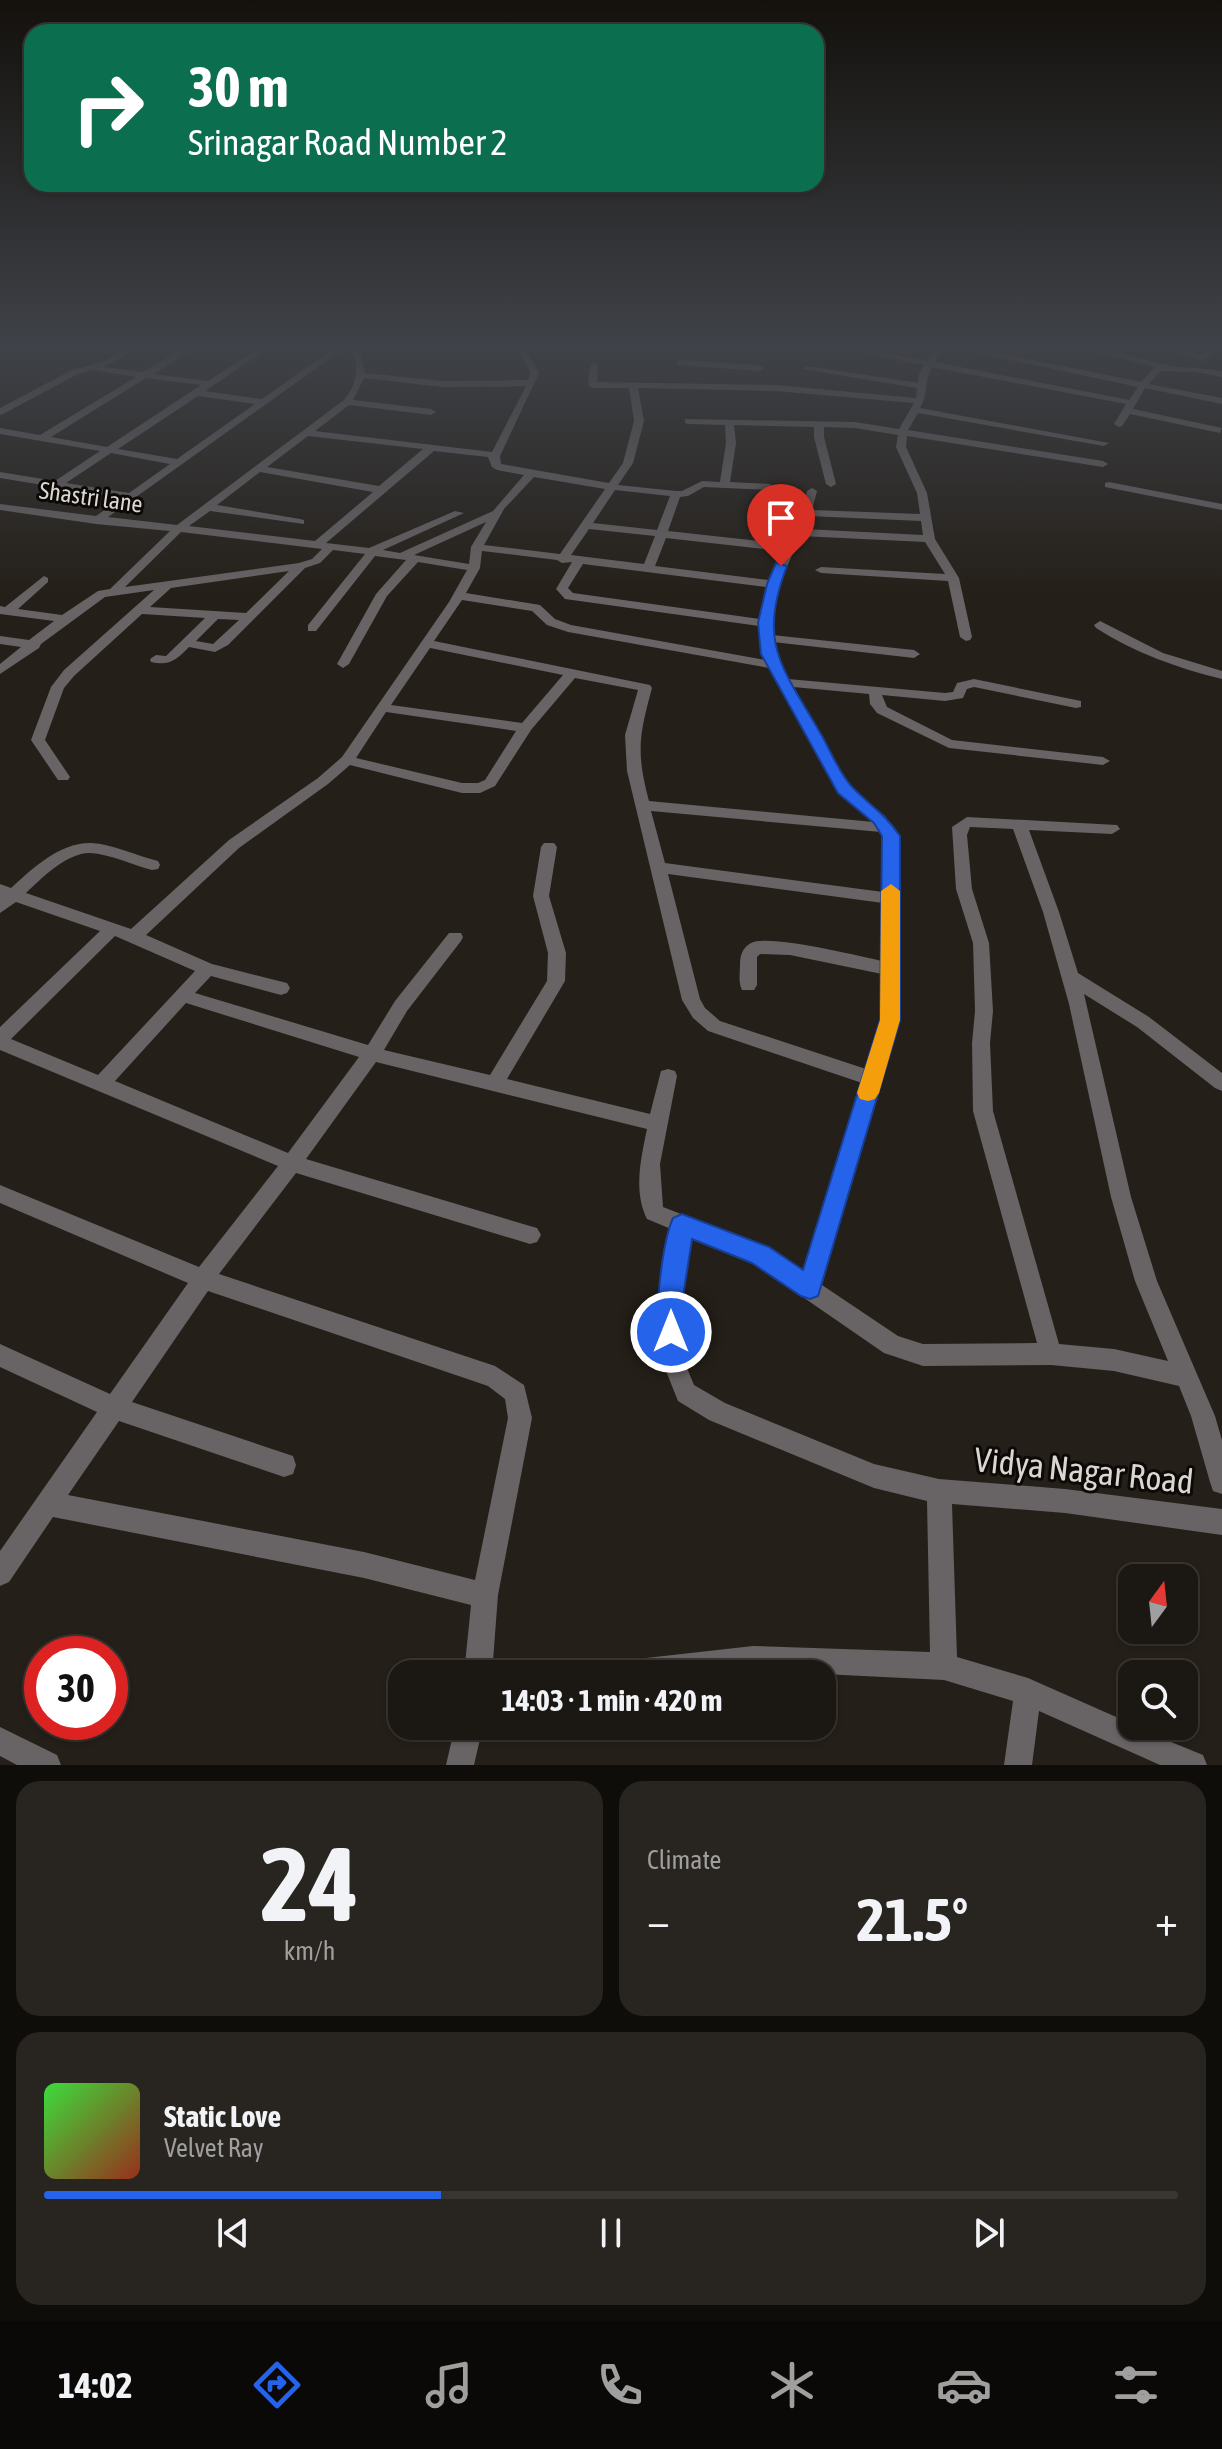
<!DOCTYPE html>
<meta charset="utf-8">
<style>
:root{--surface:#1b1712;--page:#282420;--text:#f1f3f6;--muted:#a09f9f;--line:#393632;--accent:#2563eb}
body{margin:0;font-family:"Asap Condensed",sans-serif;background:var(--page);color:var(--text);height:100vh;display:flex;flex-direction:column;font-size:30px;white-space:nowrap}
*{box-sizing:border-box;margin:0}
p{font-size:26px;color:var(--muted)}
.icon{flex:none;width:44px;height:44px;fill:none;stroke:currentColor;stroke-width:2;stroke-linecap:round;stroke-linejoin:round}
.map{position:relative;height:1765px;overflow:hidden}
.details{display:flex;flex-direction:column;gap:16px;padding:16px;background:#0f0d0a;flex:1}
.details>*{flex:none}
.banner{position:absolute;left:24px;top:24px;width:800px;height:168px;border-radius:24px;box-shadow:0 2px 6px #0004,0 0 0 2px var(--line);background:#0b6e4f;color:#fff;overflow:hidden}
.needle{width:52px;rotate:15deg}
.tools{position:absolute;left:1118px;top:1564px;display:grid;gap:16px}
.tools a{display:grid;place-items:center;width:80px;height:80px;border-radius:16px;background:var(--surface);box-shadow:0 2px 6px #0004,0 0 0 2px var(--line);font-size:40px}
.speed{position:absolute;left:24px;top:1636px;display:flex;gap:16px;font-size:40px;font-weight:700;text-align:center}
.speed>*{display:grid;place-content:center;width:104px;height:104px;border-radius:50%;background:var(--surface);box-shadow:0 2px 6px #0004,0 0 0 2px var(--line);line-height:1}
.speed .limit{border:12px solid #d22;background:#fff;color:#111}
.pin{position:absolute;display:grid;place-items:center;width:68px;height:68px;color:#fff;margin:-82px -34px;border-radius:50% 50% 50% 0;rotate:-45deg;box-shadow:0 0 8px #0007}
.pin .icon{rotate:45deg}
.me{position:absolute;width:88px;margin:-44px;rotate:0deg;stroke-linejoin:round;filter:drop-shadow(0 0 6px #0008)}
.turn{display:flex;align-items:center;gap:28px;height:168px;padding:0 32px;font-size:36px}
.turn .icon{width:104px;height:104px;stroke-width:2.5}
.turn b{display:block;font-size:56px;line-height:68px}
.big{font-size:60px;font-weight:700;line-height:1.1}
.details .widget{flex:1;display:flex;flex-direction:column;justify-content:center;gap:12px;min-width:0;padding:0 28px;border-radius:24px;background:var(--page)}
.details .dial{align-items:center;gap:0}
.dial b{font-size:104px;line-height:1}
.song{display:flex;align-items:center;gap:24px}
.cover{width:96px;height:96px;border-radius:12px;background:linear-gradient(135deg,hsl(120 70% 55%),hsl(10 70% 35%))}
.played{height:8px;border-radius:4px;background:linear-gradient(90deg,var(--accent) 35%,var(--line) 35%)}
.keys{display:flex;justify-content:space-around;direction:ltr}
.heat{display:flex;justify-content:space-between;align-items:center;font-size:44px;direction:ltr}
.details .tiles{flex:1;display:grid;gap:16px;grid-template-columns:1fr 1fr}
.widget:last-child{grid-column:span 2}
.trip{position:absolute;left:388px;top:1660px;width:448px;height:80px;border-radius:24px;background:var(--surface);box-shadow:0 2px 6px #0004,0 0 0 2px var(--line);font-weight:700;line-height:80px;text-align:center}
.tabs{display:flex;height:128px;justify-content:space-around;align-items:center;background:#0b0907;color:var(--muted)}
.tabs .icon{width:56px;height:56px}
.tabs .current{color:var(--accent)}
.tabs b{font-size:36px;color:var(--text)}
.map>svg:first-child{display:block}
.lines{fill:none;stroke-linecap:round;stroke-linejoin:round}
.street{fill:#686364;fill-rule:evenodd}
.route{fill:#2563eb;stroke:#184099;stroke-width:2}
.slow{fill:#f59e0b}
.labels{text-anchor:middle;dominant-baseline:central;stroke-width:6;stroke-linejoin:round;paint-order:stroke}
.far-street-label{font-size:24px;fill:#dad7d2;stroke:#0c0907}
.near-street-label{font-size:34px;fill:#dad7d2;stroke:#0c0907}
</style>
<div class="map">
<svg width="1222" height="1765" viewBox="0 0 1222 1765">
<rect width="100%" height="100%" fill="#241f18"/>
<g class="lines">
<path class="street" d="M124,349H135L104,367L143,372L181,349H192L154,374L208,381L257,349H267L205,391L262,399L333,349H343L108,517L177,525L344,400C357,385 359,368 352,349H360L365,373L442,381L528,380L531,373L518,349H526L539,373L500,456L501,464L609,483L623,463L634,421L629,388H592L588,385L590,365L594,362L598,365L597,382L776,385L916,398L917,388L803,369L807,366L918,383L919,374L924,365L848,349H868L927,361L934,349H943L935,362L1129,400L1138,387L960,349H979L1141,382L1155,367L1086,349C1116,349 1143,361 1172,366C1189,368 1205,368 1222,371V377L1197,372L1161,371L1149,384L1222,398V404L1145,388L1133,409L1222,428L1220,433L1130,414L1122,426L1119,427L1114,424L1126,404L932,367C924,380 928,395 920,408L1109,443L1104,446L918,413L908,430L1103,461L1108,464L1103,467L907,436L906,447L927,493L935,539L959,578L972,637L970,640L966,641L960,637L948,581L821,573L815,570L821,567L945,574L925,542L801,536C787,567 769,600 772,635L914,650L920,654L914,658L773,642L774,654L788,679L945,693L953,692L957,683L974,679L1081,701V707L1076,708L974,687L967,689L963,698L945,701L882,695L887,707L952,740L1103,757L1110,761L1103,765L949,748L877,713L870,704L869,694L793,687L850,787L885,816L899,836V1020L822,1285L898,1336L923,1344L1037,1343L973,1111L972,1043L975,1011L973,943L956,889L952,827L967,817L1117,825L1120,829L1112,834L1029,830L1059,912L1078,973L1149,1017L1222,1073V1091L1215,1088L1137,1027L1084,994L1131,1197L1157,1281L1215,1416L1222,1440V1494L1213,1491L1210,1482L1191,1416L1179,1386L1114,1371L1051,1365L923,1366L884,1353L752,1262L691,1237L681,1303L684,1361L694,1385L725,1403L874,1464L939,1479L1065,1489L1222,1509V1535L1065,1513L952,1504L957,1657L1028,1678L1132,1724V1726L1203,1755L1207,1765H1160L1039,1711L1032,1765H1004L1013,1701L944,1680L822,1674H614L618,1664L628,1660L753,1646L930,1652L927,1501L874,1488L709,1420L678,1401L662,1361L659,1303L671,1229L647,1219C633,1191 641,1158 647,1129L376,1062L306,1159L530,1226L537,1228L541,1235L537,1242L530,1244L296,1173L219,1274L495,1366L524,1385L532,1418L498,1595L492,1674H464L471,1605L364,1578L53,1517L9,1582L0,1586V1551L97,1412L0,1367V1344L110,1394L188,1283L0,1203V1185L199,1267L278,1166L0,1050V1027L100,931L16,902L0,913V884L11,888C32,869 60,842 91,843C112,844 137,856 158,861L160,865L158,869L152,870C133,865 110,854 90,853C66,853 42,878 26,893L131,929L229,840L318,778L342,757L449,602L467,570L418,562L387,596L349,664L343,668L337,664L376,594L406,560L375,556L316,631H308V625L365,554L333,550L320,563L305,568L228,645L215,652L189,647C176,660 170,666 151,662L150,659L156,655L166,656L205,618L142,614L74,676L64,688L45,740L70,777L68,780H58L31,740L51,687L64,670L154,590L105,597L41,644L39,648L0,674V664L21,647L0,644V636L29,640L54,621L0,614V606L5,607L44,576L48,578V582L18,609L62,615L98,591L110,589L170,531L96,524L0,510V504L96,516L122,498L0,478V472L55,481L100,451L0,434V428L40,435L136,377L94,370L78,374L3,414L0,415V408L72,370L103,362ZM146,378L201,385L107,447L51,437ZM364,378L442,387L526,386L492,452L315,431L349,405L431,415L436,412L431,409L353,400ZM638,388L776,391L914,403L899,429L855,422L685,419V423L688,424L725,425L726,443L720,482L702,481L682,491H676L618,485L633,463L644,421ZM198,396L255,404L177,459L118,449ZM734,425L814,427V437L826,484L831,487L836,484L824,437V427L855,428L898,435L896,447L917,493L920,514L812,510L817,491L812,488L807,491L802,510L786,544L668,531L680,497L688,496L704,487L770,490L775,487L770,484L730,482L736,443ZM308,436L423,449L379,486L267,467ZM434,451L488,457L492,467L497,470L524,475L493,511L400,553L383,550L464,513L455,511L369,548L326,543ZM111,453L170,464L129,493L66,483ZM260,472L373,492L315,541L189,526L210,511L304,524V520L300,519L217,505ZM534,477L605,489L560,554L484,545L504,509ZM615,490L670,496L657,530L593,523ZM809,516L921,521L923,535L804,529ZM486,522L471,547L469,564L414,555ZM589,529L655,536L644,564L571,555ZM181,532L322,549L312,559L299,563L125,587ZM666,538L783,551L769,580L655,566ZM482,551L557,560L562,563L572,562L556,589L565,599L759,626L762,654L765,660L571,625L555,619L540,605L466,593L480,568ZM583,564L767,587L760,619L573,593L568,588ZM289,571L246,613L150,607L171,588ZM462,600L532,611L547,625L568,632L769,668L839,793L874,822L649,801C636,752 639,736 652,688L650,685L434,641ZM218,619L239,620L213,644L196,641ZM430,648L563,675L522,723L391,705ZM575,678L638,690L625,735L627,771L682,1000L693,1018L708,1031L862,1083L804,1273L768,1248L663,1207L660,1164L677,1076L675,1071L668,1069L661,1071L650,1114L507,1079L565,981L566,953L549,896L557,847L554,843H544L541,847L533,896L548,953L547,981L490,1075L384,1050L407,1011L461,941L463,937L461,933H449L395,1001L368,1045L195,993L211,976L281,995L287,993L290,988L287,983L212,964L146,935L239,848L328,784L350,765L462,793H480L495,786L531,730ZM386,712L516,731L485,780L478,783H462L356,758ZM651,811L881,832L883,836V892L665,863ZM970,827L1013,829L1043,912L1069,1004L1111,1197L1135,1281L1168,1361L1114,1349L1059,1344L993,1111L990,1043L993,1011L989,943L972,889L967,835ZM668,874L883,903L882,961C858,956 769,934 751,943C742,948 740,956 740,965C740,974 738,982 742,990H754L757,985V957L760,954L790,955L882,974L881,1020L866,1069L720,1021L705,1008L700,999ZM115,936L195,971L98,1075L11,1039ZM186,1003L359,1057L288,1153L115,1081ZM208,1291L488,1386L505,1399L508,1418L475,1580L364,1552L68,1495L119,1421L284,1477L293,1474L296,1465L293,1456L132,1402Z
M1167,349H1182L1201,355L1209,349H1220L1202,361Z
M680,360L760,365L764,368L760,371L677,365L676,363Z
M1109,482L1222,504V510L1105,487V483Z
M1100,621L1163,653L1222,671V679C1177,668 1135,653 1096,628L1094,625Z
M455,1726H483L474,1765H446Z
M0,1727L57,1755L61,1765H17L0,1756Z"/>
</g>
<linearGradient id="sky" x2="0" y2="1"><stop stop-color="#14110d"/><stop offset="0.58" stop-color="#3f4248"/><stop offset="1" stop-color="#3f4248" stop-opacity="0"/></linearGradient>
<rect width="1222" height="597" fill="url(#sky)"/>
<path class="route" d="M776,563L787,566C756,645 784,669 822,736C831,752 840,775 853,788C871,806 885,814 900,836V1020L818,1296L810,1299L801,1296L752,1263L692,1239L682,1303L684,1332L680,1341L671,1345L662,1341C652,1318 663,1241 673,1218L682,1214L769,1247L803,1270L880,1020L882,836L874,823L838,793L761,654L758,623L767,584Z"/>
<path class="slow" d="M891,884L900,891V1020L879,1093L875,1099L868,1101L860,1099L857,1093L880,1020L881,891Z"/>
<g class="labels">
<g class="far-street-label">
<text transform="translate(91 497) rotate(8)">Shastri lane</text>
</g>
<g class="near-street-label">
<text transform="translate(1084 1470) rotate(6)">Vidya Nagar Road</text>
</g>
</g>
</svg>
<div class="tools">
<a><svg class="needle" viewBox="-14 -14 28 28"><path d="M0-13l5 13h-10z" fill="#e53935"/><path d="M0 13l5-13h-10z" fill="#a09f9f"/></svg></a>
<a><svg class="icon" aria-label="search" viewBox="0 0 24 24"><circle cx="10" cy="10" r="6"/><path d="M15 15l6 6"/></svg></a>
</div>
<div class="speed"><div class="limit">30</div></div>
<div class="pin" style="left:781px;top:566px;background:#d93025"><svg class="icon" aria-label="arrive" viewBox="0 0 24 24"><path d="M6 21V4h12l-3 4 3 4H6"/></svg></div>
<svg class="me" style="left:671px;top:1332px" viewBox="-20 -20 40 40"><circle r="17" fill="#2563eb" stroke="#fff" stroke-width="3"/><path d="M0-11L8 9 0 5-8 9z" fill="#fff"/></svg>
<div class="trip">14:03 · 1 min · 420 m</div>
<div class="banner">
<div class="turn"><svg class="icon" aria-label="right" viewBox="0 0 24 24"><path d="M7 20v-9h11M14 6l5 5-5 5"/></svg><div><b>30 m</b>Srinagar Road Number 2</div></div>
</div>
</div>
<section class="details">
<div class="tiles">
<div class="widget dial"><b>24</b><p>km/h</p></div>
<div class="widget"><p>Climate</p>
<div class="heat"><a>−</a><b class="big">21.5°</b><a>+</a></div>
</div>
<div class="widget">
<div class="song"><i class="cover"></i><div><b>Static Love</b><p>Velvet Ray</p></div></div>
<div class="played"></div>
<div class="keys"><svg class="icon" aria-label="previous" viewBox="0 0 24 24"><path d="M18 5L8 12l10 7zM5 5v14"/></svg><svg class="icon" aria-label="pause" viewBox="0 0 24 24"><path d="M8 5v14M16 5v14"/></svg><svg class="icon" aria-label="next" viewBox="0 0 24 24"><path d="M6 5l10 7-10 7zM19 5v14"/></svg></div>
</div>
</div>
</section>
<nav class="tabs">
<b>14:02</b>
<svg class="icon current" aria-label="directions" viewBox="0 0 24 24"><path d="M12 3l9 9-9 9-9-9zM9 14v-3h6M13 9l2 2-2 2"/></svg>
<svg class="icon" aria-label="music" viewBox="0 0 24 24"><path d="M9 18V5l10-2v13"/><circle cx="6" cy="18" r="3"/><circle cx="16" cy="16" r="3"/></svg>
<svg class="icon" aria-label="phone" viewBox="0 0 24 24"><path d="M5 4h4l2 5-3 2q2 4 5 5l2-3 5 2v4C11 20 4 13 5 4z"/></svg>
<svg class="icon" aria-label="climate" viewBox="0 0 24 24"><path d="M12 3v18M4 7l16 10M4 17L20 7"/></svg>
<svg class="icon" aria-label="car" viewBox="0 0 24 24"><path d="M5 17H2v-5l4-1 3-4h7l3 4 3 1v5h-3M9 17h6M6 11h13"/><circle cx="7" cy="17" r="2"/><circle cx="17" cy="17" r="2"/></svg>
<svg class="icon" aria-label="filters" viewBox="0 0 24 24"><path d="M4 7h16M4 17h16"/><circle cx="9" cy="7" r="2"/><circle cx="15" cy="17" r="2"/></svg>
</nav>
